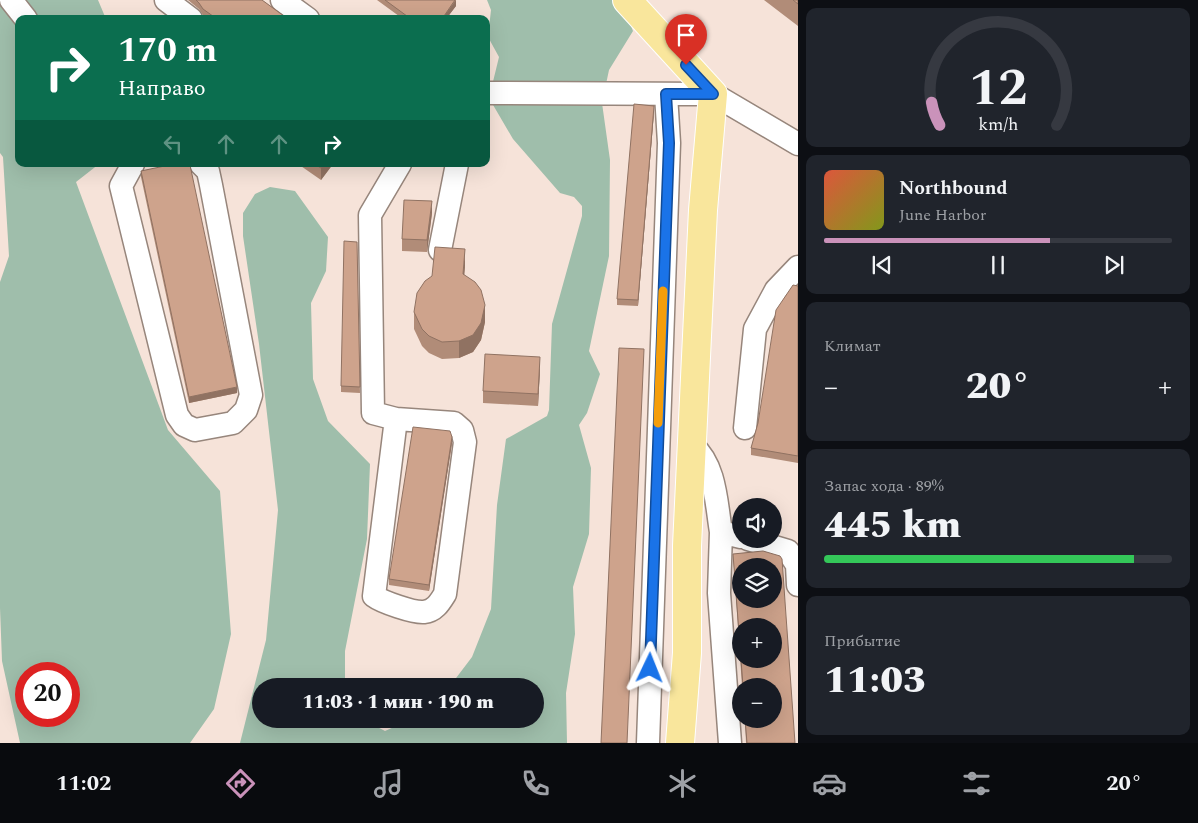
<!DOCTYPE html>
<html lang="ru">
<meta charset="utf-8">
<style>
:root{--surface:#171b24;--page:#20242c;--text:#f1f3f6;--muted:#9ea1a6;--line:#363941;--accent:#ca92ba}
body{margin:0;font-family:Spectral,serif;background:var(--page);color:var(--text);height:100vh;display:flex;flex-direction:column;font-size:19px;white-space:nowrap}
*{box-sizing:border-box;margin:0}
p{font-size:16px;color:var(--muted)}
.icon{flex:none;width:28px;height:28px;fill:none;stroke:currentColor;stroke-width:2;stroke-linecap:round;stroke-linejoin:round}
.map{position:relative;flex:1;overflow:hidden}
.details{display:flex;flex-direction:column;gap:8px;padding:8px;background:#0d0f14;width:400px}
.details>*{flex:none}
.hud{position:absolute;left:15px;top:15px;width:475px;height:152px;border-radius:10px;box-shadow:0 5px 20px #0002;background:#0b6e4f;color:#fff;overflow:hidden}
.fabs{position:absolute;left:732px;top:498px;display:grid;gap:10px}
.fabs a{display:grid;place-items:center;width:50px;height:50px;border-radius:50%;background:var(--surface);box-shadow:0 5px 20px #0002;font-size:25px}
.speed{position:absolute;left:15px;top:662px;display:flex;gap:10px;font-size:25px;font-weight:700;text-align:center}
.speed>*{display:grid;place-content:center;width:65px;height:65px;border-radius:50%;background:var(--surface);box-shadow:0 5px 20px #0002;line-height:1}
.speed .limit{border:8px solid #d22;background:#fff;color:#111}
.pin{position:absolute;display:grid;place-items:center;width:42px;height:42px;color:#fff;margin:-51px -21px;border-radius:50% 50% 50% 0;rotate:-45deg;box-shadow:0 0 5px #0007}
.pin .icon{rotate:45deg}
.me{position:absolute;width:55px;margin:-28px;rotate:2deg;stroke-linejoin:round;filter:drop-shadow(0 0 4px #0008)}
.turn{display:flex;align-items:center;gap:18px;height:105px;padding:0 20px;font-size:22px}
.turn .icon{width:65px;height:65px;stroke-width:2.5}
.turn b{display:block;font-size:35px;line-height:42px}
.lanes{display:flex;align-items:center;height:48px;padding:0 20px;background:#0003;justify-content:center;gap:25px;direction:ltr}
.lanes .off{opacity:.35}
.big{font-size:38px;font-weight:800;line-height:1.1}
.details .card{flex:1;display:flex;flex-direction:column;justify-content:center;gap:8px;min-width:0;padding:0 18px;border-radius:10px;background:var(--page)}
.details .dial{align-items:center;gap:0}
.dial svg{height:130px;overflow:visible;fill:none;stroke:var(--line);stroke-width:7;stroke-linecap:round;text-anchor:middle}
.dial text{fill:var(--text);stroke:none}
.song{display:flex;align-items:center;gap:15px}
.cover{width:60px;height:60px;border-radius:8px;background:linear-gradient(135deg,hsl(10 70% 55%),hsl(70 70% 35%))}
.played{height:5px;border-radius:2px;background:linear-gradient(90deg,var(--accent) 65%,var(--line) 65%)}
.keys{display:flex;justify-content:space-around;direction:ltr}
.heat{display:flex;justify-content:space-between;align-items:center;font-size:28px;direction:ltr}
.charge{height:8px;border-radius:4px;background:linear-gradient(90deg,#34c759 89%,var(--line) 0)}
.trip{position:absolute;left:252px;top:678px;width:292px;height:50px;border-radius:25px;background:var(--surface);box-shadow:0 5px 20px #0002;font-weight:800;line-height:50px;text-align:center}
.dock{display:flex;height:80px;justify-content:space-around;align-items:center;background:#090b0e;color:var(--muted)}
.dock .icon{width:35px;height:35px}
.dock .current{color:var(--accent)}
.dock b{font-size:22px;color:var(--text)}
main{display:flex;flex:1;min-height:0}
.map>svg:first-child{display:block}
.green{fill:#9fbeab;fill-rule:evenodd}
.lines{fill:none;stroke-linecap:round;stroke-linejoin:round}
.minor-casing{stroke:#97867c;stroke-width:25}
.major-casing{stroke:#fff;stroke-width:30}
.minor{stroke:#fff;stroke-width:22}
.major{stroke:#f9e69c;stroke-width:28}
.wall{fill:#b18c78}
.shaded-wall{fill:#907262}
.building{fill:#cea38c;stroke:#907262;fill-rule:evenodd}
.route-casing{stroke:#114b97;stroke-width:12}
.route{stroke:#1a73e8;stroke-width:9}
.slow{stroke:#f59e0b;stroke-width:9}
</style>
<main>
<div class="map">
<svg width="798" height="743" viewBox="0 0 798 743">
<rect width="100%" height="100%" fill="#f6e3d9"/>
<path class="green" d="M0,0H98L106,19H19V164H99L76,182L168,430L220,491L231,634L214,709L190,743H20L2,661L0,608V282L9,256L3,157L0,153ZM26,674H69V716H26Z
M487,0H615L623,6L633,31L609,70L602,103L610,160L609,256L589,351L600,374L587,413L579,425L591,468L589,534L573,587L575,634L566,693L567,743H240L266,640L278,510L259,344L243,236V213L255,194L270,187L295,191L328,237L326,271L311,303L313,379L328,421L370,464L367,539L345,651V686H261V719H362L385,731L412,719H536V686H450L472,657L491,609L497,505L506,439L547,416L549,410L552,324L582,216V206L574,197L560,193L513,139L489,98L499,57L488,37L491,10Z"/>
<g class="lines">
<defs>
<path id="minor" d="M11,0L26,19
M166,0L191,19
M282,0L308,19
M486,93L713,94L798,144
M133,164L121,186L177,415L184,425L195,430L233,423L246,410L251,395L211,185L208,171L201,164
M440,250L457,164
M396,419L374,596C382,602 414,613 424,612C435,611 440,602 445,594L465,442L462,430L454,423L396,419L373,413L370,215L400,164
M745,428L755,329L776,290L798,267
M692,445C716,466 716,502 721,532L741,537
M721,532L719,593L730,743
M748,539L788,551L797,565L798,585
M648,743L669,143L666,94"/>
<path id="major" d="M627,0L713,94L703,210L687,546V653L680,743"/>
</defs>
<use href="#minor" class="minor-casing"/>
<use href="#major" class="major-casing"/>
<use href="#minor" class="minor"/>
<use href="#major" class="major"/>
</g>
<path class="wall" d="M188,0H262L288,19H209L203,15L199,9Z
M377,0H456V6L446,19H403Z
M764,0H798V26Z
M654,112L638,306L617,305V299Z
M298,164H333L321,180Z
M141,171L237,393L189,403L141,177Z
M432,213L427,252L402,251V239Z
M357,242L360,393L341,392V386Z
M465,266L464,275L485,322L481,340L473,352L459,358L442,359L429,353L422,346L414,329V312Z
M798,286V463L751,455V448Z
M540,369L538,406L483,403V391Z
M452,443L429,591L389,585V579Z
M733,554L795,743H746L745,719H774V686H742Z"/>
<path class="shaded-wall" d="M456,0V6L446,19H442Z
M654,106V112L638,306V300Z
M324,164H333L321,180V168Z
M432,201V213L427,252V240Z
M465,249V266L463,291V274Z
M485,305V322L481,340L473,352L459,358V341Z
M540,357V369L538,406V394Z
M237,387V393L189,403V397Z
M452,437V443L429,591V585Z"/>
<path class="building" d="M196,0H262L288,19H217L203,9L199,3Z
M385,0H455L442,19H411Z
M793,0H798V4Z
M634,104L654,106L638,300L617,299Z
M174,164H190V165L237,387L189,397L141,171Z
M314,164H324L321,168Z
M404,200L432,201L427,240L402,239Z
M344,241L357,242L360,387L341,386Z
M435,247L465,249L463,274L475,282L481,290L485,305L481,323L473,335L459,341L442,342L429,336L422,329L414,312L417,293L425,281L432,276Z
M793,285L798,286V456L751,448L758,423L776,310Z
M619,348L644,349L627,743H601Z
M485,354L540,357L538,394L483,391Z
M413,427L450,431L452,437L429,585L389,579Z
M763,551L780,556L782,559L795,743H747L745,719H774V686H743L733,554ZM741,566H774V599H741ZM741,626H774V659H741Z"/>
<g class="lines">
<defs>
<path id="route" d="M650,668L669,143L666,94H713L686,65"/>
</defs>
<use href="#route" class="route-casing"/>
<use href="#route" class="route"/>
<path class="slow" d="M658,423L663,291"/>
</g>
</svg>
<div class="fabs">
<a><svg class="icon" aria-label="sound" viewBox="0 0 24 24"><path d="M4 9h4l5-4v14l-5-4H4zM17 9q2 3 0 6"/></svg></a>
<a><svg class="icon" aria-label="layers" viewBox="0 0 24 24"><path d="M12 4l9 5-9 5-9-5zM3 14l9 5 9-5"/></svg></a>
<a>+</a>
<a>−</a>
</div>
<div class="speed"><div class="limit">20</div></div>
<div class="pin" style="left:686px;top:65px;background:#d93025"><svg class="icon" aria-label="arrive" viewBox="0 0 24 24"><path d="M6 21V4h12l-3 4 3 4H6"/></svg></div>
<svg class="me" style="left:650px;top:668px" viewBox="-20 -20 40 40"><path d="M0-17L14 15 0 8-14 15z" fill="#1a73e8" stroke="#fff" stroke-width="4"/></svg>
<div class="trip">11:03 · 1 мин · 190 m</div>
<div class="hud">
<div class="turn"><svg class="icon" aria-label="right" viewBox="0 0 24 24"><path d="M7 20v-9h11M14 6l5 5-5 5"/></svg><div><b>170 m</b>Направо</div></div>
<div class="lanes"><svg class="icon off" aria-label="left" viewBox="0 0 24 24"><path d="M17 20v-9H6M10 6l-5 5 5 5"/></svg><svg class="icon off" aria-label="ahead" viewBox="0 0 24 24"><path d="M12 20V5M6 11l6-6 6 6"/></svg><svg class="icon off" aria-label="ahead" viewBox="0 0 24 24"><path d="M12 20V5M6 11l6-6 6 6"/></svg><svg class="icon" aria-label="right" viewBox="0 0 24 24"><path d="M7 20v-9h11M14 6l5 5-5 5"/></svg></div>
</div>
</div>
<section class="details">
<div class="card dial"><svg viewBox="0 0 100 80">
<path d="M14 69A42 42 0 1 1 86 69"/>
<path d="M14 69A42 42 0 0 1 9 55" stroke="#ca92ba"/>
<text x="50" y="56" font-size="32" font-weight="700">12</text>
<text x="50" y="72" font-size="11">km/h</text>
</svg></div>
<div class="card">
<div class="song"><i class="cover"></i><div><b>Northbound</b><p>June Harbor</p></div></div>
<div class="played"></div>
<div class="keys"><svg class="icon" aria-label="previous" viewBox="0 0 24 24"><path d="M18 5L8 12l10 7zM5 5v14"/></svg><svg class="icon" aria-label="pause" viewBox="0 0 24 24"><path d="M8 5v14M16 5v14"/></svg><svg class="icon" aria-label="next" viewBox="0 0 24 24"><path d="M6 5l10 7-10 7zM19 5v14"/></svg></div>
</div>
<div class="card"><p>Климат</p>
<div class="heat"><a>−</a><b class="big">20°</b><a>+</a></div>
</div>
<div class="card"><p>Запас хода · 89%</p><b class="big">445 km</b><div class="charge"></div></div>
<div class="card"><p>Прибытие</p><b class="big">11:03</b></div>
</section>
</main>
<nav class="dock">
<b>11:02</b>
<svg class="icon current" aria-label="directions" viewBox="0 0 24 24"><path d="M12 3l9 9-9 9-9-9zM9 14v-3h6M13 9l2 2-2 2"/></svg>
<svg class="icon" aria-label="music" viewBox="0 0 24 24"><path d="M9 18V5l10-2v13"/><circle cx="6" cy="18" r="3"/><circle cx="16" cy="16" r="3"/></svg>
<svg class="icon" aria-label="phone" viewBox="0 0 24 24"><path d="M5 4h4l2 5-3 2q2 4 5 5l2-3 5 2v4C11 20 4 13 5 4z"/></svg>
<svg class="icon" aria-label="climate" viewBox="0 0 24 24"><path d="M12 3v18M4 7l16 10M4 17L20 7"/></svg>
<svg class="icon" aria-label="car" viewBox="0 0 24 24"><path d="M5 17H2v-5l4-1 3-4h7l3 4 3 1v5h-3M9 17h6M6 11h13"/><circle cx="7" cy="17" r="2"/><circle cx="17" cy="17" r="2"/></svg>
<svg class="icon" aria-label="filters" viewBox="0 0 24 24"><path d="M4 7h16M4 17h16"/><circle cx="9" cy="7" r="2"/><circle cx="15" cy="17" r="2"/></svg>
<b>20°</b>
</nav>
